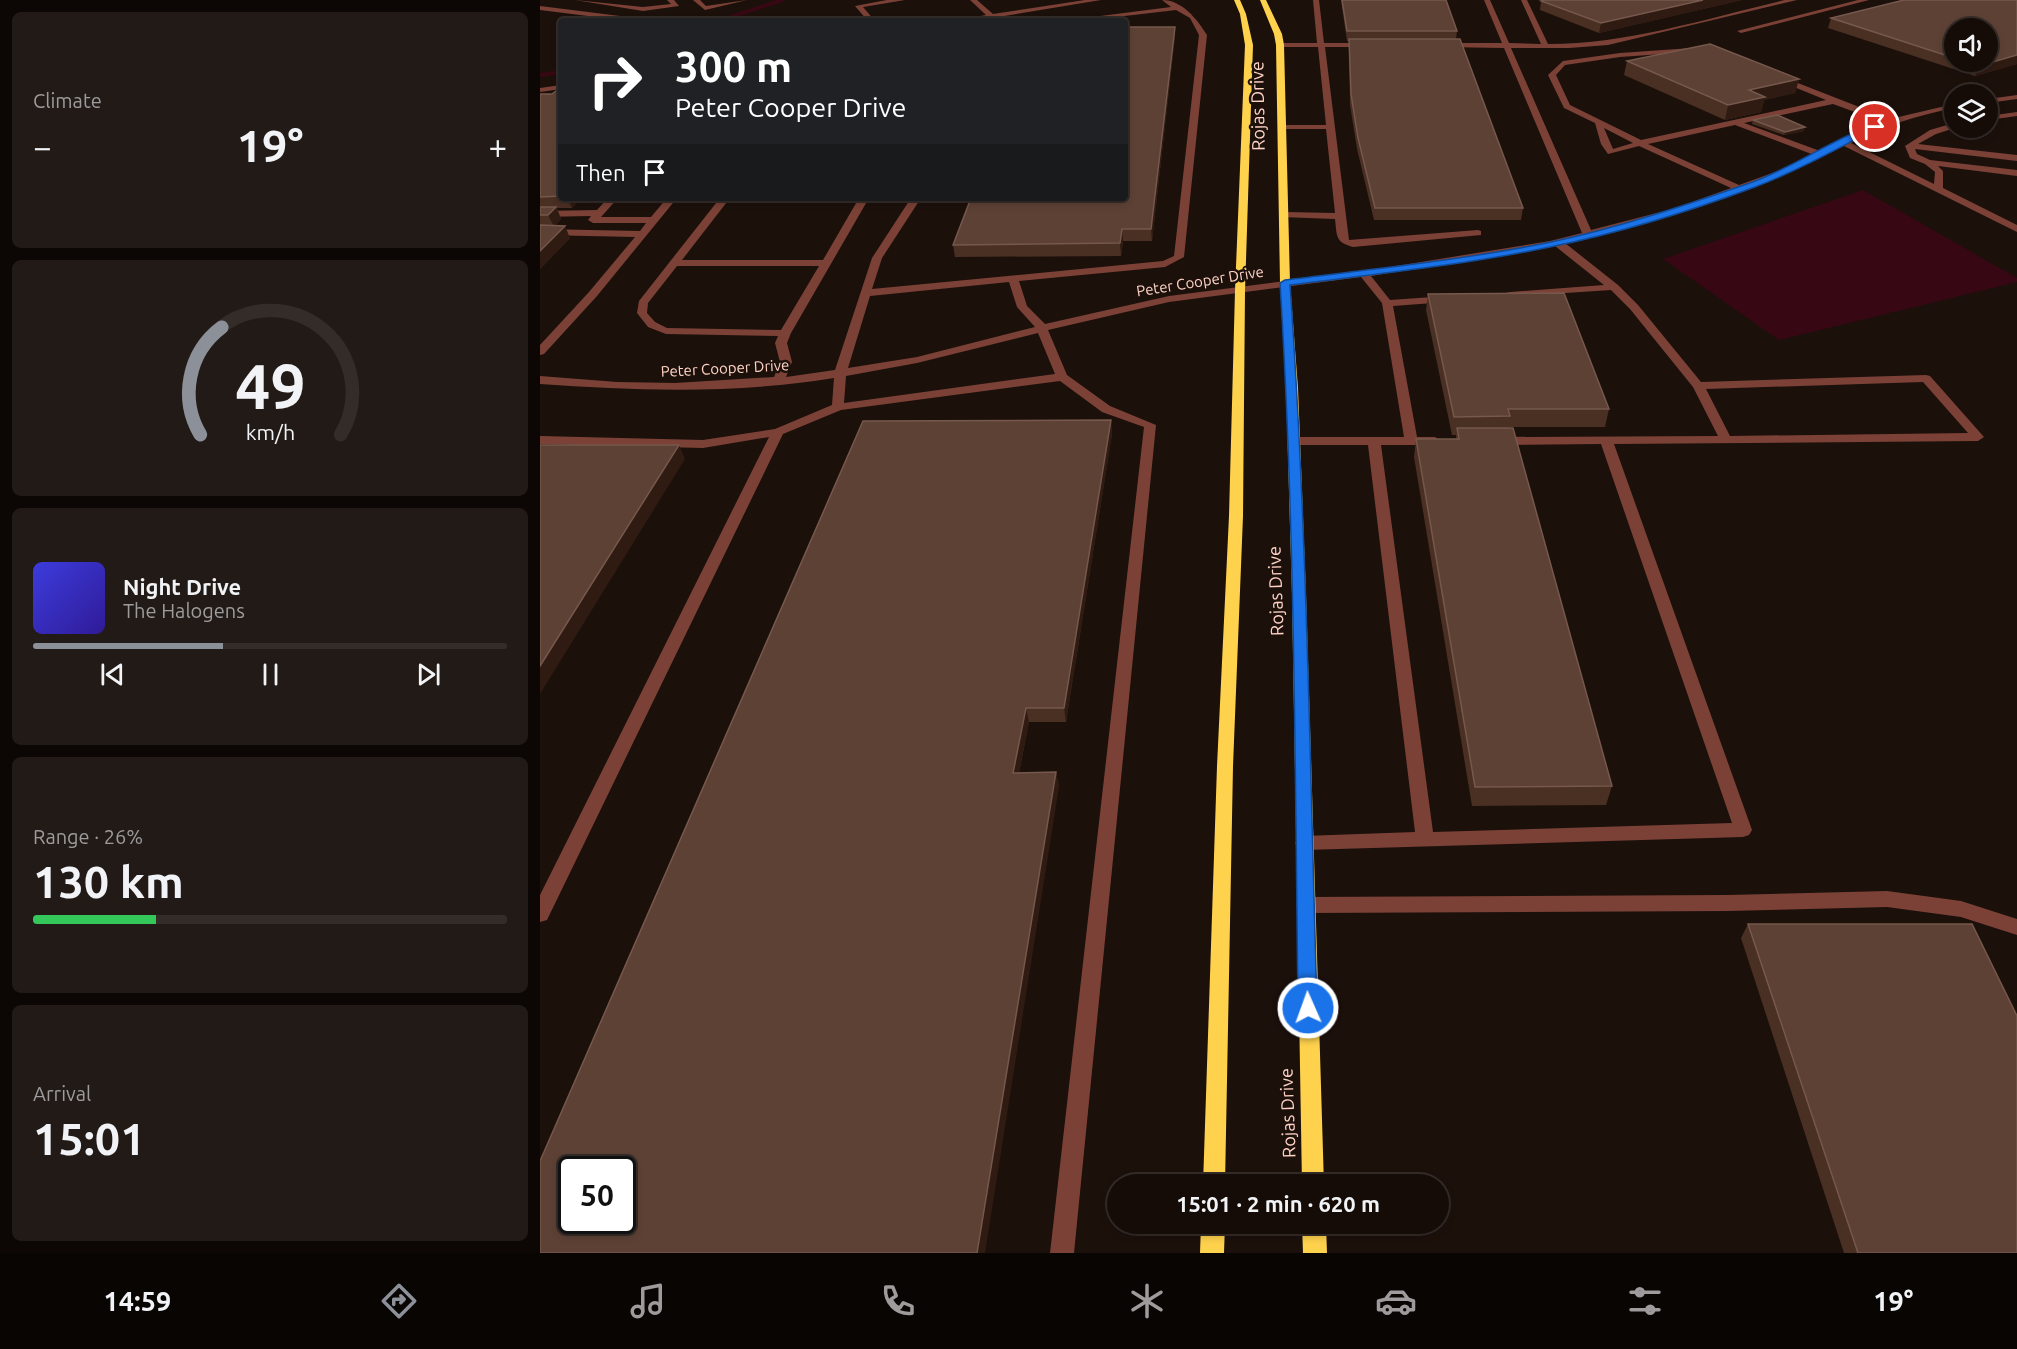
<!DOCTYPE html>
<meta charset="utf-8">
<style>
:root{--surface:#150c08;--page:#221a16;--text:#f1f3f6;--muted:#9d9b9c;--line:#342c29;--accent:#8c9099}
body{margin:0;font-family:Ubuntu,sans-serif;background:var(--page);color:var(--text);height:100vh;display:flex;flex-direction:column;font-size:22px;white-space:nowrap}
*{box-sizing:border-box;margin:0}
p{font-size:20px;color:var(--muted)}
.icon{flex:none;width:33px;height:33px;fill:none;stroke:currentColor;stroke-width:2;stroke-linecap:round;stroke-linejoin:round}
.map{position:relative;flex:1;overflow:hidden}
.drawer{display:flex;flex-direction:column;gap:12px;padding:12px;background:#0c0704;width:540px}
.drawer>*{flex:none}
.top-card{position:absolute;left:18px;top:18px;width:570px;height:183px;border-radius:6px;box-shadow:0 3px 9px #0003,0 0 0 2px var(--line);background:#202124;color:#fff;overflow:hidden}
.tools{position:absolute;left:1404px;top:18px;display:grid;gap:12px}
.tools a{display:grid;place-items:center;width:54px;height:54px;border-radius:50%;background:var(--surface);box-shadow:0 3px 9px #0003,0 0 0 2px var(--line);font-size:30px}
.speed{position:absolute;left:18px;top:1156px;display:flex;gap:12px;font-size:30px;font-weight:700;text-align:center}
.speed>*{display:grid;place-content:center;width:78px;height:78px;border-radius:50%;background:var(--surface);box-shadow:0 3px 9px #0003,0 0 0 2px var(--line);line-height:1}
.speed .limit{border:3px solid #111;border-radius:9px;background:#fff;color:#111}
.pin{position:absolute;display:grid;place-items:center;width:51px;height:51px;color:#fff;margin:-26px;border:3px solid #fff;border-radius:50%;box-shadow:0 2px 6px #0007}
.me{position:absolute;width:66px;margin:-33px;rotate:358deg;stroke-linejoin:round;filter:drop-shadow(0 0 4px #0008)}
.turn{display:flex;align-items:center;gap:21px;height:126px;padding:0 18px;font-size:27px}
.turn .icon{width:78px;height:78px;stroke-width:2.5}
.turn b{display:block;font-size:42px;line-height:51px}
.then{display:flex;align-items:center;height:57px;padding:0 18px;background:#0003;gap:12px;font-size:22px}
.big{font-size:45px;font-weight:700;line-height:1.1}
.drawer .card{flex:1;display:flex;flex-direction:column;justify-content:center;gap:9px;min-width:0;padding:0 21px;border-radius:9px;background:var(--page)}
.drawer .dial{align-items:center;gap:0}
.dial svg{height:156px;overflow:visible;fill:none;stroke:var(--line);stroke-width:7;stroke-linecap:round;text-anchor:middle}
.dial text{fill:var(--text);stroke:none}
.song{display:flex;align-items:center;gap:18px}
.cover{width:72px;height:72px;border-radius:9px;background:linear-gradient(135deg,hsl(240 70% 55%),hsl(250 70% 35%))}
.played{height:6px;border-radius:3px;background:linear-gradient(90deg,var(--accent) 40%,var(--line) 40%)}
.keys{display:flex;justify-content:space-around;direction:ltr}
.heat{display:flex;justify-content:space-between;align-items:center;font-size:33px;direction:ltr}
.charge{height:9px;border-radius:4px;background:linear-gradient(90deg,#34c759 26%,var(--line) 0)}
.trip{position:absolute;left:567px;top:1174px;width:342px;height:60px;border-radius:30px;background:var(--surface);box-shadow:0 3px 9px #0003,0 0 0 2px var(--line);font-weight:700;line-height:60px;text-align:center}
.dock{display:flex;height:96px;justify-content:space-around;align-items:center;background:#080503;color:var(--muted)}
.dock .icon{width:42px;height:42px}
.dock .on{color:var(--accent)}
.dock b{font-size:27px;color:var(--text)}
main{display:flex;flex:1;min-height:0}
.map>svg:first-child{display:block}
.water{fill:#370814}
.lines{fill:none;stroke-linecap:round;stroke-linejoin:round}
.stream{stroke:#370814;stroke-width:4}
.minor{fill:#7b4136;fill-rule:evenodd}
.major{fill:#ffd24d;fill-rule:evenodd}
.wall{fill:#4a2f23;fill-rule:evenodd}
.shaded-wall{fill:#2f1b12}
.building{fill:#5d4135;stroke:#76584c;stroke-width:1.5;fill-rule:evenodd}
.route{fill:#1a73e8;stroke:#114b97;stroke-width:1.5}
.labels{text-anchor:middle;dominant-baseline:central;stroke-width:5;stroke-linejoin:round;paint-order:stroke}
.far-street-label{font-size:15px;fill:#ffd3c6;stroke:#1c100b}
.street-label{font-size:18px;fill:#ffd3c6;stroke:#1c100b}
</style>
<main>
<section class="drawer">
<div class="card"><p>Climate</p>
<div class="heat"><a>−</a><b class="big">19°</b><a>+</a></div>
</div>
<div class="card dial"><svg viewBox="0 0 100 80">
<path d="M14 69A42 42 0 1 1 86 69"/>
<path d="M14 69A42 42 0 0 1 25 14" stroke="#8c9099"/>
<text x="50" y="56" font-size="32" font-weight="700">49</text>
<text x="50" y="72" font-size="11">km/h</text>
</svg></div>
<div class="card">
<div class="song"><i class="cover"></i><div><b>Night Drive</b><p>The Halogens</p></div></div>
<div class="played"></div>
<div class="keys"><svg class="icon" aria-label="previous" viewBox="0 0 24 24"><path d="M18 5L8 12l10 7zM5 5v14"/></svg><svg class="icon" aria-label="pause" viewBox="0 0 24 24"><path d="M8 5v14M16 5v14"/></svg><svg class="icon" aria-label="next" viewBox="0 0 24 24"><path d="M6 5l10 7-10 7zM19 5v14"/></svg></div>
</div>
<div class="card"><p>Range · 26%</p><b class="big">130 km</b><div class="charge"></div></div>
<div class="card"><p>Arrival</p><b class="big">15:01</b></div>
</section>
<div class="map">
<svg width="1477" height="1253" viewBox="0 0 1477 1253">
<rect width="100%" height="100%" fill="#1c100b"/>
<path class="water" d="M1323,190L1477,278V282L1239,340L1123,259Z"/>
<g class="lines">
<path class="stream" d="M179,21L242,0
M0,75L21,72"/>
<path class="minor" d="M35,0L103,7L131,4L127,0H134L139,6L103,11Z
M153,0H160L166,6L207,0L165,10Z
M347,0H365L323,7L335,21H328L315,6Z
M430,0H437L453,14L545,0H561L452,18L414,21L446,15Z
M622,0C642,0 657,19 667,35L644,257L625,267L479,281L487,306L505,324L629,296L838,269L1010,241L1042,233L964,48L902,47L898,45L902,43H962L944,0H950L969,43L1001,44L981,0H987L1008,44C1088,44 1168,18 1245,0H1257L1068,45L1029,48H971L1051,230L1136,208L1191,188L1099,146L1068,154L1061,144L1055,123L1024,108L1008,75L1023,61L1080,53L1166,47L1350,119L1414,104V108C1377,116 1345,125 1311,143L1394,184L1395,172L1385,164L1370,158L1365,146L1390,130L1414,123L1415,128L1396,134L1378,144L1477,155V161L1375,149L1377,154L1390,160L1477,170V176L1398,166L1403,171V188L1477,225V232L1304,146C1213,192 1122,217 1025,243L1078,285L1098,305L1161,382L1386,375L1390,376L1444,437L1438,441L1074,444L1212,830L1209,835L1203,837L764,850L758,848L755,843L758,838L764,836L875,832L828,445H754L748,441L754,437H864L842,303L821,277L629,302L508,330L527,375L570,406L616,425L534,1253H510L604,427L562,412L520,381L301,410L243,434L7,920L0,922V895L229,437L163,448L0,444V436L163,440L235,429L292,405L294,378C198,394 98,391 0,384V376L77,382L135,383L234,377L240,362L235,343L238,336L126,334L108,327L97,313L99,301L180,198H190L142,260H283L319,198H329L251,333L247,343L252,362L246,377L295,370L332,258L371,198H381L342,258L332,289L623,261L634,256L659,35L650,18L636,10L542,21H521L631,7ZM1165,51L1286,100L1101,140L1030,105L1016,75L1025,65L1080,57ZM1293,104L1342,122L1280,151L1204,123ZM1195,125L1274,155L1249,167L1199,185L1108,144ZM1064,128L1093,143L1073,149ZM1015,246L1064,285L970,292L966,293V297L1071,290L1090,309L1153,387L1178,436L958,437L952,441L958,445L1061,444L1192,823L893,832L841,445H895L901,441L895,437H877L853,306L907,302L912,299L907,296L850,300L831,276ZM137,266H279L241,330L127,328L115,322L107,313L108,303ZM469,282L477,307L495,327L377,357L308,368L330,296ZM498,333L515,374L304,403L306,376L377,363ZM1383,382L1428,433L1190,436L1166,389Z
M773,0H779L784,43H827L831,45L827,47H785L809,240L938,230L941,231V235L813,247C795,242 797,236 795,219L741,217L739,215L744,212L795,213L786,129H742L738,127L742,125H786L778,47H740L736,45L740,43H777Z
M1318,0H1329L1201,33L1197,31Z
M0,6L104,19L107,21H88L0,10Z
M21,85V89L0,92V88Z
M1477,95V99L1448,103V99Z
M1477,112V116L1448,120V116Z
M68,198H78L61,217H111L127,198H137L57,296L4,354L0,355V345L49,292L95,237L0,235V229L100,231L106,223H53L48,220L51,216L0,217V211L57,210Z
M1347,891L1421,901L1477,919V935L1421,917L1347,907L1187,911L765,913L758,911L756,905L758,899L765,897L1187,895Z"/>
<path class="major" d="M694,0H700L706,14L713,45L705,291L703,516L693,766L685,1185H663L677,766L689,516L695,291L705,45L700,14Z
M720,0H726L742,34L744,45L750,283L758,388L766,594L784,1185H762L752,594L746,388L740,283L736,45L734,34Z
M661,1224H685L684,1253H660Z
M762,1224H786L787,1253H763Z"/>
</g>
<path class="wall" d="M801,0H906L917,31L916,39L983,208L981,220H834L817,149L810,105L809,41H807Z
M1005,0H1202L1059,33L1000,10L1001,1Z
M1477,0V64L1435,76L1288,28L1291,18ZM1414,28L1448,62H1414Z
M635,37L612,241H583L581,256L415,257L413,245Z
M1087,61L1259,79L1255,93L1224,100L1221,112L1185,120L1084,75Z
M21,87V198H41L32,208H17L21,219L15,225L30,238L0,269V94H12Z
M1213,120L1264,131L1244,135L1212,124Z
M888,294L1069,409L1065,427H968V428L1072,786L1066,805L932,806L874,457L876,439H916V435H912L886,310Z
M571,420L572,434L526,722H489L479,773L516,772L519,787L0,1253Z
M1208,924L1477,1253H1304L1201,938Z"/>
<path class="shaded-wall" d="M1163,0H1202L1059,33L1061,23Z
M635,27V37L612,241L611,229Z
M1477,55V64L1435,76L1439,66Z
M1259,79L1255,93L1224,100L1221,112L1185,120L1188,105L1209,90Z
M1265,127L1264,131L1244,135L1245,132Z
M27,198H41L32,208Z
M16,207L21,219L14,227L8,215Z
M25,226L30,238L0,269V251Z
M582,229L583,241L581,256L580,243Z
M571,420L572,434L526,722L524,708Z
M139,445L145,459L0,694V666Z
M486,708L489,722L476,787L473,773Z
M516,772L519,787L445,1253H437Z"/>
<path class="building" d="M802,0H906L917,31H807Z
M1005,0H1163L1061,23L1001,1Z
M1364,0H1477V55L1439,66L1426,62H1448V28H1414V58L1291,18Z
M585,27H635L611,229H582L580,243L413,245L431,198H585Z
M809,39H920L983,208H835L818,138L811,94Z
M1170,44L1259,79L1209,90L1225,97L1188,105L1087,61Z
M21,87V196L0,197V94H12Z
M1237,115L1265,127L1245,132L1213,120Z
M0,207H16L8,215H0Z
M0,225L25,226L0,251Z
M1024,293L1069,409H968L970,416L914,417L888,294Z
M571,420L524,708H486L473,773L516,772L437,1253H0V1161L323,421ZM32,1170H82V1221H32Z
M917,428H973L1072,786L935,787L876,439H919Z
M0,445H139L0,666Z
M1208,924H1432L1477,1016V1253H1318Z"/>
<path class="route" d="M1335,124L1337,125V128C1297,149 1257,171 1215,187C1148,212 1079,233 1010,247C924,265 837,274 750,285C767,526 770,767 777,1008L774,1014L768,1016L761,1014L758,1008C755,766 755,524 740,283L745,280C833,269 923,260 1011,242C1077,228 1143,206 1207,184C1252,169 1292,139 1335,124Z"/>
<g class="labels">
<g class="far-street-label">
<text transform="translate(660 281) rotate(-9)">Peter Cooper Drive</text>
<text transform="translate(185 368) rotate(-3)">Peter Cooper Drive</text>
</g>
<g class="street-label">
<text transform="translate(717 106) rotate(-91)">Rojas Drive</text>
<text transform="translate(735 591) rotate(-92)">Rojas Drive</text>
<text transform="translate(747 1113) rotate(-92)">Rojas Drive</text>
</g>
</g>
</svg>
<div class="tools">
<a><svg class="icon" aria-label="sound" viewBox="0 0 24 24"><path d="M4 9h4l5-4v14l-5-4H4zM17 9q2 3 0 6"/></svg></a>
<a><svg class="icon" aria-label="layers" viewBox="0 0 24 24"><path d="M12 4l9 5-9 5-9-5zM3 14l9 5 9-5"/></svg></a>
</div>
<div class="speed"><div class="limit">50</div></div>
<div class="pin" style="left:1335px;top:127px;background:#d93025"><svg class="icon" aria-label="arrive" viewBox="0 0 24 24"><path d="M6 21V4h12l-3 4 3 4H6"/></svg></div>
<svg class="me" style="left:768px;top:1008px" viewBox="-20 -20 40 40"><circle r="17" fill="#1a73e8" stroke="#fff" stroke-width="3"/><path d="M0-11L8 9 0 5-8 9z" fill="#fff"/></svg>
<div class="trip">15:01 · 2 min · 620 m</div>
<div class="top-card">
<div class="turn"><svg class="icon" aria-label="right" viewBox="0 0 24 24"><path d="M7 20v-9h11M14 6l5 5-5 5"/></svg><div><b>300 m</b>Peter Cooper Drive</div></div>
<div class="then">Then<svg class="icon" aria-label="arrive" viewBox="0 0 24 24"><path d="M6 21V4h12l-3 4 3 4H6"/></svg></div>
</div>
</div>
</main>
<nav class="dock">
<b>14:59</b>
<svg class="icon on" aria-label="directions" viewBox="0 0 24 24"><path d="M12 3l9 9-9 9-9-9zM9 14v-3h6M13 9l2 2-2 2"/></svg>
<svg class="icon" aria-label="music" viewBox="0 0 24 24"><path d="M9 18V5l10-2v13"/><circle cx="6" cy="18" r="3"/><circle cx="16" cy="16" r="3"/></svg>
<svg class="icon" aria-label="phone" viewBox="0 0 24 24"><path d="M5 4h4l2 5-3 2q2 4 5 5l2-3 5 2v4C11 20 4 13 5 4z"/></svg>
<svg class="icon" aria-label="climate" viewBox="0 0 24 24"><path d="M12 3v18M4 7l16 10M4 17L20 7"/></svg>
<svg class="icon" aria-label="car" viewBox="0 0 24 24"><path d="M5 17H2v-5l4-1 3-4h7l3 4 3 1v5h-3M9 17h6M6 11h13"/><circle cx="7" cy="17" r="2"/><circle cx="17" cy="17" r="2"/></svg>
<svg class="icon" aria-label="filters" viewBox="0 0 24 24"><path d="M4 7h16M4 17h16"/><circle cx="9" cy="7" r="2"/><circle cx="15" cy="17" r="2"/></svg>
<b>19°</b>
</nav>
